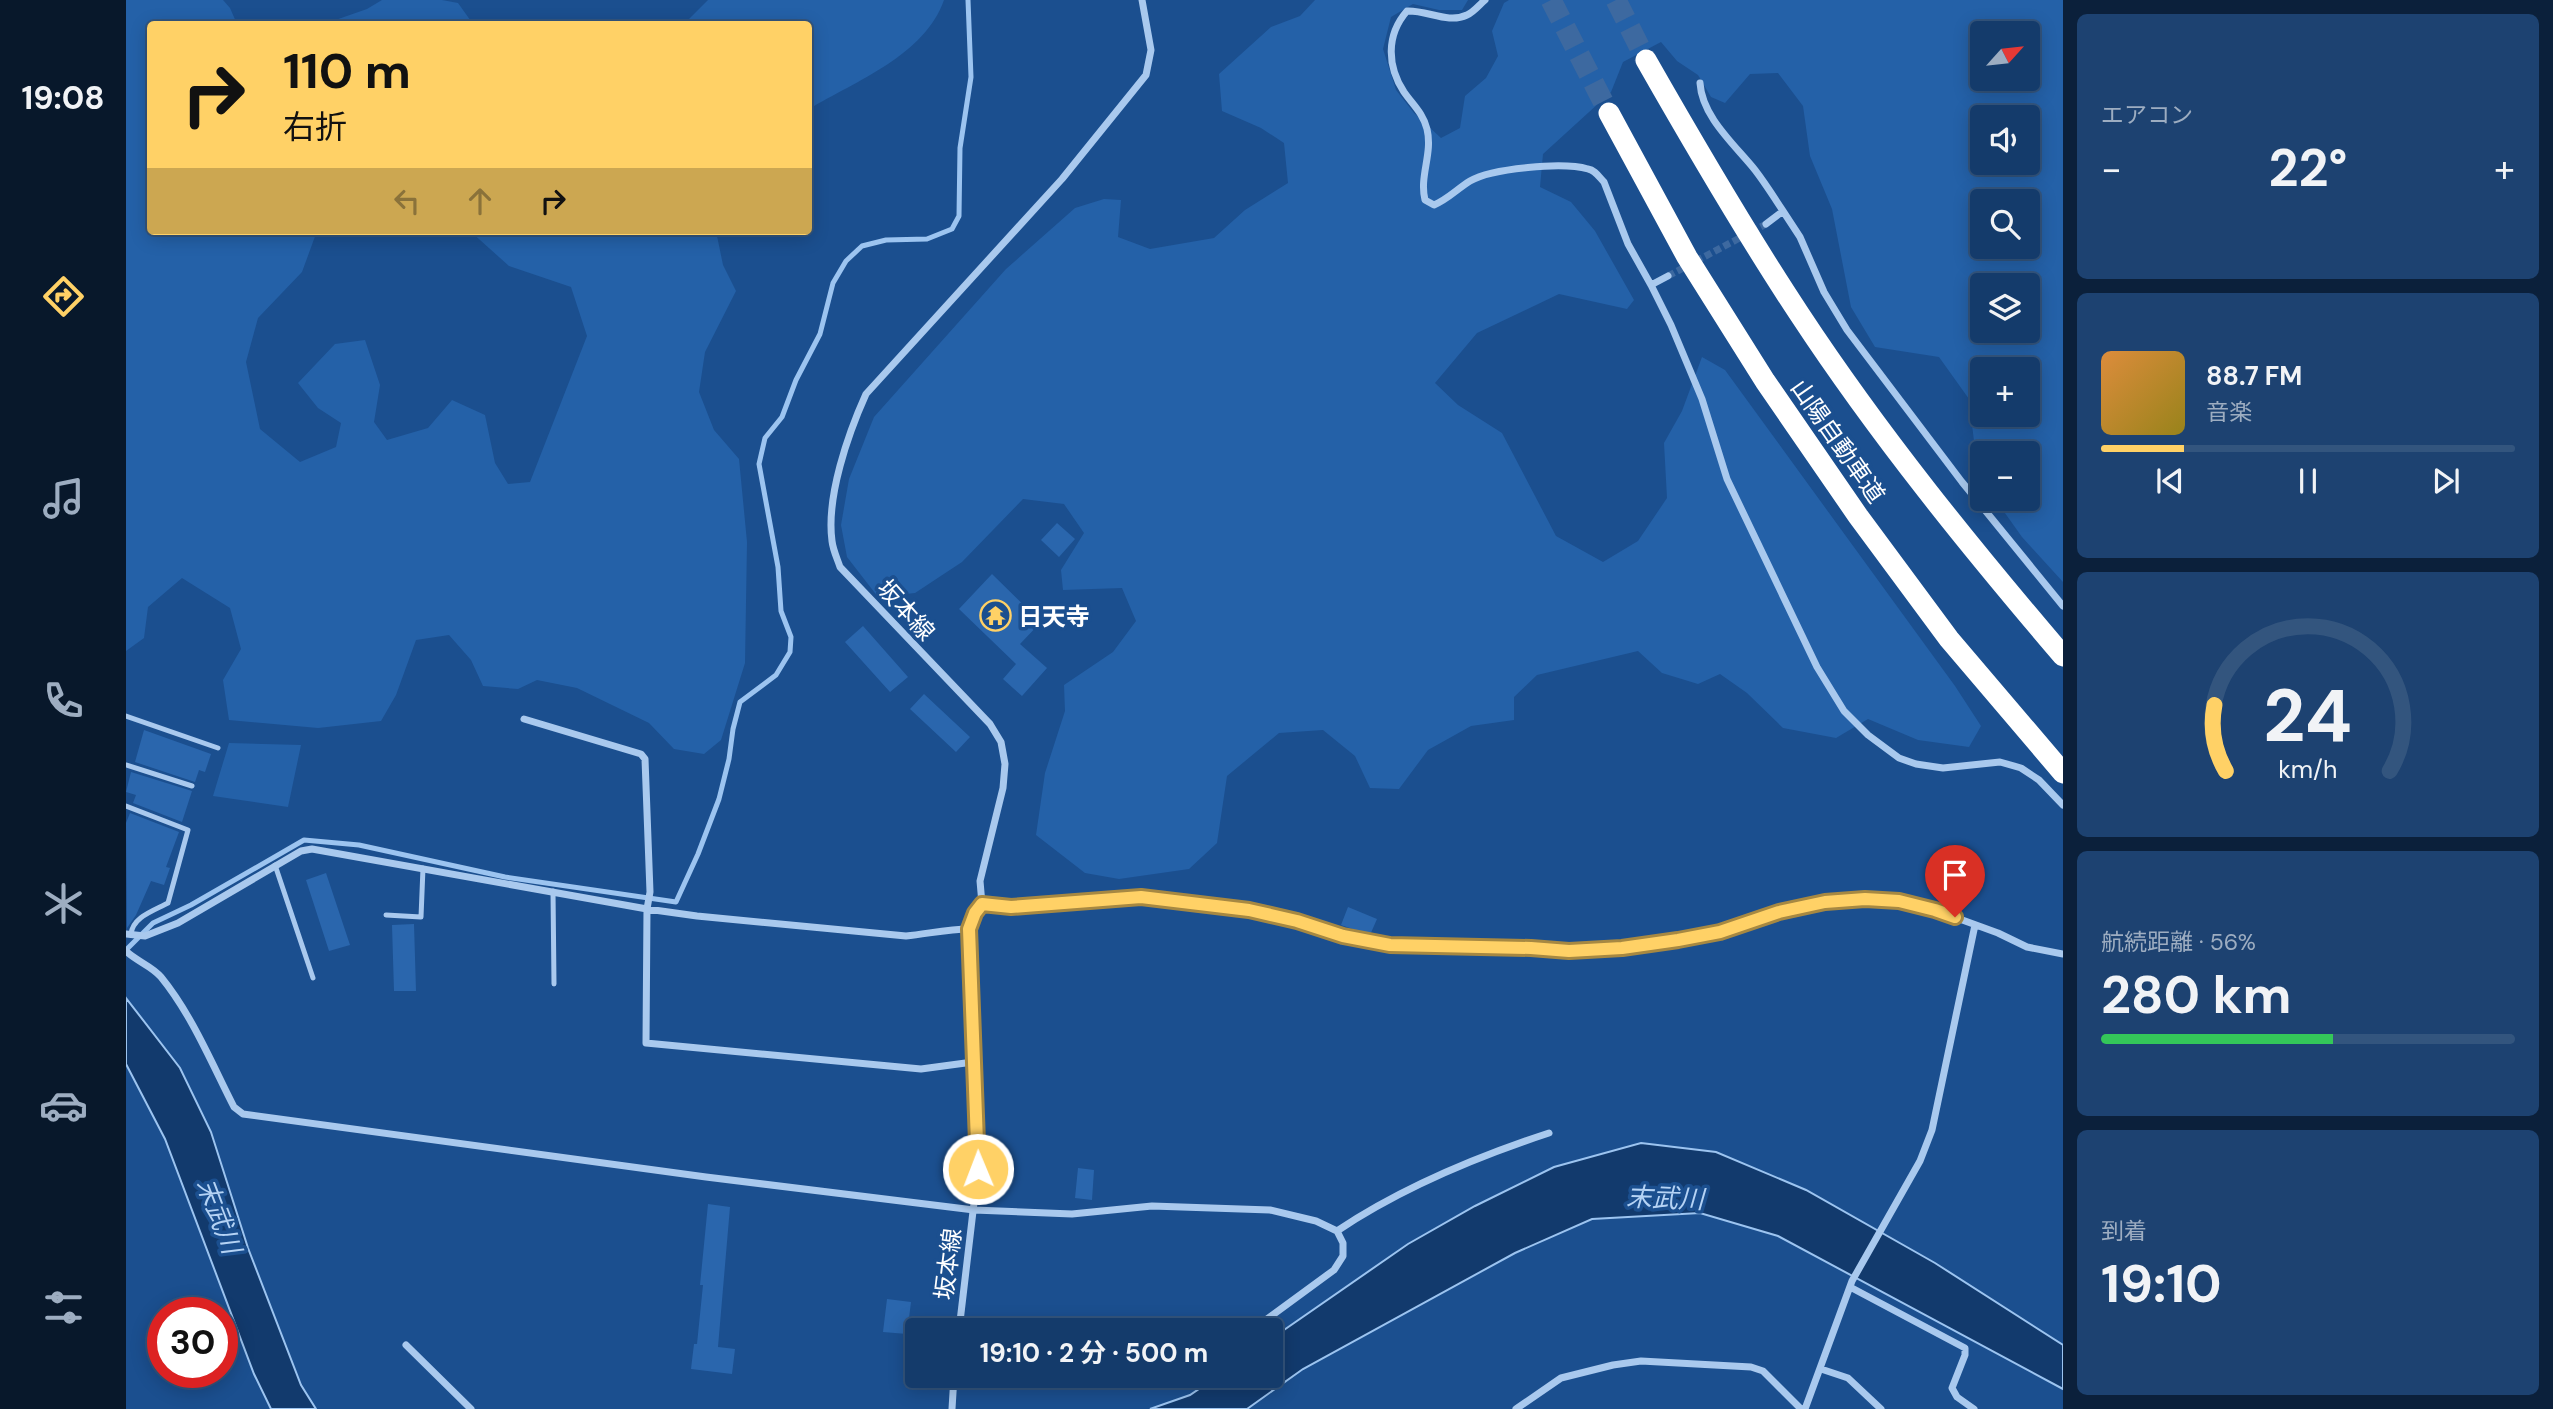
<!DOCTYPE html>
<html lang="ja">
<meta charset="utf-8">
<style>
:root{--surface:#143b6b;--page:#1d4271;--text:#f1f3f6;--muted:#9dadc1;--line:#33557e;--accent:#ffd166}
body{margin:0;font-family:"DM Sans","Noto Sans JP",sans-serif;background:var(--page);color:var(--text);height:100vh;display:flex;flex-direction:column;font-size:26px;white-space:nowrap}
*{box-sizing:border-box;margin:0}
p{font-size:23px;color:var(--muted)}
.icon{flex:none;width:38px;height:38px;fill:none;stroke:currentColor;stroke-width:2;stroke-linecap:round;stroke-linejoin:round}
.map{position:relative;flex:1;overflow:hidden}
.drawer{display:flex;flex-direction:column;gap:14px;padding:14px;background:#0b203b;width:490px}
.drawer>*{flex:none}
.banner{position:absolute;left:21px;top:21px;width:665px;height:214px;border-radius:7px;box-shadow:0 4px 18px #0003,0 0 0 2px var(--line);background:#ffd166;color:#111;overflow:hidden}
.needle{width:46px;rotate:63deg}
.tools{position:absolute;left:1844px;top:21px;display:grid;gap:14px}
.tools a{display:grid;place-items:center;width:70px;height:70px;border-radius:7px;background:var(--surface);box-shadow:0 4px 18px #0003,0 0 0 2px var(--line);font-size:35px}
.speed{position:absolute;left:21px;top:1297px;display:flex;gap:14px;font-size:35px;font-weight:700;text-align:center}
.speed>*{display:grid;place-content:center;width:91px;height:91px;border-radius:50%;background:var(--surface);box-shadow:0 4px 18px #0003,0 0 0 2px var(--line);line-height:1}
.speed .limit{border:10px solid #d22;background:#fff;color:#111}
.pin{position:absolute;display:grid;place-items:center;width:60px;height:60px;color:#fff;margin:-72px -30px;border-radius:50% 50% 50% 0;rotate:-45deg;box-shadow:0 0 7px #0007}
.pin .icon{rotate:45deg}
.me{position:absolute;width:77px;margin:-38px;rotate:359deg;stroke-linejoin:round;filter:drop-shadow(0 0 5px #0008)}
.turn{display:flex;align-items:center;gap:24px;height:147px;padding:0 21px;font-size:32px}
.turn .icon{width:91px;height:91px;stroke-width:2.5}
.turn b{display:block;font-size:49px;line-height:60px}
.lanes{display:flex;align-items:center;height:66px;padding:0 21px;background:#0003;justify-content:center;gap:35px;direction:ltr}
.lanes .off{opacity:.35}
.big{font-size:52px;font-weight:700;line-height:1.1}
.drawer .card{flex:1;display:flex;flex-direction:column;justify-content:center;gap:10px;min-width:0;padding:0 24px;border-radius:10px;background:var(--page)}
.drawer .dial{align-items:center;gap:0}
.dial svg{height:182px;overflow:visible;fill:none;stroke:var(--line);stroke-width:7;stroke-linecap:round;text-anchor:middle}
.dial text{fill:var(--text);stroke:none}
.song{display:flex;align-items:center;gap:21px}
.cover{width:84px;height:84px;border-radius:10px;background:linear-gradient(135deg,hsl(30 70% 55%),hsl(50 70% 35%))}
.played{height:7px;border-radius:4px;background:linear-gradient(90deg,var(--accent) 20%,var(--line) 20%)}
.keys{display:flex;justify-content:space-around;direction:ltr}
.heat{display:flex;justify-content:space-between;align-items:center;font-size:38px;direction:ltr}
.charge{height:10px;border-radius:5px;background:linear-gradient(90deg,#34c759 56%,var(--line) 0)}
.trip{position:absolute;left:779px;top:1318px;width:378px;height:70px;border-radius:7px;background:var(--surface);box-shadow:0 4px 18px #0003,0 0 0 2px var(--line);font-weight:700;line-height:70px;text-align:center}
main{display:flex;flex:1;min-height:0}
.tabs{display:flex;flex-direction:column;width:126px;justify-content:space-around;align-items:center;background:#08182b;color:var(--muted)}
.tabs .icon{width:49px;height:49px}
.tabs .on{color:var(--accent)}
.tabs b{font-size:32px;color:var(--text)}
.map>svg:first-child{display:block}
.green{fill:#2461a8;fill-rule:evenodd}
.water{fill:#123a6d;stroke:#9cc4f0;stroke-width:2}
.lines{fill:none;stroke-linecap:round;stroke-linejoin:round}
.stream{stroke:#9cc4f0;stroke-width:5}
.building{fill:#2a66ad}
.minor-tunnel{stroke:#3d69a0;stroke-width:7;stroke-dasharray:7 3.5;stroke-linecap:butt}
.motorway-tunnel{stroke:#3d69a0;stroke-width:21;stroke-dasharray:21 10;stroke-linecap:butt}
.service{stroke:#a9c9ee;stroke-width:5}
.minor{stroke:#a9c9ee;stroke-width:7}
.motorway{stroke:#fff;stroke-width:21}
.route-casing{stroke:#a68842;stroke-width:18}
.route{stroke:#ffd166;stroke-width:12}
.labels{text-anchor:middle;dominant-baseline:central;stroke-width:7;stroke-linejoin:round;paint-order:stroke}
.street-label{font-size:24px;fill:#fff;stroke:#1b4f8f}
.poi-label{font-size:24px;font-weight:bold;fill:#fff;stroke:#1b4f8f;text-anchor:start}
.water-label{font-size:26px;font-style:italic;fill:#b5d3f5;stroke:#1b4f8f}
</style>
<main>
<nav class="tabs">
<b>19:08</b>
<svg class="icon on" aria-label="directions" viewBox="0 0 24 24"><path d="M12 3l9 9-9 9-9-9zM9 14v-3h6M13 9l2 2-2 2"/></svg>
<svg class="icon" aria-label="music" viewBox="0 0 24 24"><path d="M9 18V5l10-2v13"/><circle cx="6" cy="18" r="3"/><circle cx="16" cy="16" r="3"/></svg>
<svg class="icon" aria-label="phone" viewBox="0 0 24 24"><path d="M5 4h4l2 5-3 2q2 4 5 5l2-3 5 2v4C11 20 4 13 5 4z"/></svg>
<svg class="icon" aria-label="climate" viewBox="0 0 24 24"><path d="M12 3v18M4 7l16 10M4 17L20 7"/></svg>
<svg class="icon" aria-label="car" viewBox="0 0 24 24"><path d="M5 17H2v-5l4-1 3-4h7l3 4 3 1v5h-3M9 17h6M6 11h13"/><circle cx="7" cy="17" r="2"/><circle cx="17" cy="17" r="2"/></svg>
<svg class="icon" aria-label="filters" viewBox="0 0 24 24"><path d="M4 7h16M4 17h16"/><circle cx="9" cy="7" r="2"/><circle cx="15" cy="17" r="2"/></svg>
</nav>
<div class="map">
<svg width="1937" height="1409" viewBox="0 0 1937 1409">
<rect width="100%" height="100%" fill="#1b4f8f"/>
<path class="green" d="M0,0H97L104,8L111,24H24V231H191L176,272L132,318L120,362L134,429L174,462L210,447L215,423L192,408L172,383L209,344L239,340L254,385L248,422L261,440L302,428L326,400L359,415L369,463L382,484L404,482L461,336L445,287L383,266L344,231H590L597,265L610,291L579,352L573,392L588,430L613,459L621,542L619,663L595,740L578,754L548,749L523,723L451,688L411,680L392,689L357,686L345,660L323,635L290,640L270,695L255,721L192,728L103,720L97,680L115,649L104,608L56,578L22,607L18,638L0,651Z
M256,0H316L332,3L347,24H198L241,9Z
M582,0H818C799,55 730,81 683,109L682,24H558Z
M1189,0H1342L1336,10H1313L1287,4L1265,17L1257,49L1270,90L1288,113L1315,138L1334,128L1339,96L1360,78L1372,56L1366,31L1378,3L1383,0H1937V582L1896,537L1869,499H1902V453H1857V482L1852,475L1843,399L1813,357L1749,347L1725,307L1706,209L1684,156L1677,106L1652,73L1624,74L1599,103L1585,97L1572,75L1551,61L1535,42L1497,62L1485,92L1417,154L1414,187L1445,202L1469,231L1508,300L1501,309L1433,294L1351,333L1309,383L1332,405L1376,433L1430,536L1477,562L1512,541L1541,498L1538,443L1556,411L1576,357L1599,370L1829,686L1855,726L1843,747L1792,740L1742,719L1710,738L1657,728L1621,693L1594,674L1572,684L1536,673L1512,651L1411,675L1388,697V720L1345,726L1302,750L1273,789L1244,788L1229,756L1197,730L1153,733L1101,776L1091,843L1063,869L993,879L959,873L910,835L919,773L939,711L938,685L987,652L1010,621L996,588L937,590L935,570L958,533L938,504L897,499L836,562L789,593L752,597L721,557L715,525L723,479L748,417L880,269L949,208L978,199L995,200L992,237L1024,249L1088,238L1119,210L1162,183L1158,143L1135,128L1096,111L1093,74L1145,27L1174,16ZM1857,33H1902V79H1857ZM1857,117H1902V163H1857ZM1857,201H1902V247H1857ZM1857,285H1902V331H1857ZM1857,369H1902V415H1857Z
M103,743L175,745L162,807L87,796Z"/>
<path class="water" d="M0,998L54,1068L85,1132L122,1248L175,1385L190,1409H145L128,1374L39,1139L0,1064Z
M1515,1143L1590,1152L1680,1190L1809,1263L1937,1345V1389L1652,1236L1574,1213L1466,1219L1389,1253L1177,1369L1121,1409H1024L1064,1395L1092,1376H1144L1145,1339L1282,1244L1349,1206L1428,1167Z"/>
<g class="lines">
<path class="stream" d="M0,950L27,923L65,905L178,840L233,845L379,877L550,902L572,854L593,799L603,759L607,729L614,702L650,675L664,652L665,637L655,611L652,567L633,464L639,438L656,417L670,380L694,334L707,283L720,261L736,246L760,240L801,239L826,229L833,216L834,148L845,77L842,0"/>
</g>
<path class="building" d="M931,523L949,539L933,557L915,540Z
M866,574L915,622L894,644L921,668L896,696L877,679L890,664L833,609Z
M737,626L782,677L764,692L719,642Z
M798,694L844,737L830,752L784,709Z
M18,730L85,754L79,772L73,770L69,782L9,762Z
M5,772L66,791L56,822L7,803L10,795L0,792Z
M4,813L53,832L40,867L44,868L38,885L25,881L10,915L1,928L0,823Z
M200,873L224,945L203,951L180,880Z
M1222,907L1251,919L1244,935L1215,925Z
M288,924L290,991H268L266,925Z
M952,1168L968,1170L966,1200L949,1198Z
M582,1204L604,1207L592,1347L609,1349L606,1374L565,1369L568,1344H571L577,1285H574Z
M761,1299L785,1302L781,1334L757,1332Z"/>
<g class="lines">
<path class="minor-tunnel" d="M1542,276L1640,224"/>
<path class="motorway-tunnel" d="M1425,0L1483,113
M1490,0L1520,60"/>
<path class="service" d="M0,716L92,748
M0,765L66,786
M0,806L62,830L42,903C27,911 7,917 5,934
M149,865L187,978
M427,891L428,984
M260,915L295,917L297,868"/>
<path class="minor" d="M1359,0C1354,4 1348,12 1341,15C1322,24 1301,10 1281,11C1260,35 1261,66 1278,92C1287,105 1297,113 1301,129C1307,154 1293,176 1299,200L1308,205C1322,199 1331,189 1344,181C1366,168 1437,162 1462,169C1469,170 1473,177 1478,182L1502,244L1525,285L1542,276
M1574,83C1576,117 1609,145 1629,170C1639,183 1648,197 1657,211L1640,224
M1657,211L1674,237L1698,292L1721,330L1836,482L1937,606
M1525,285L1545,325L1576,399L1601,479L1691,667L1718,711L1742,735L1773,758L1790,764L1817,768L1874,762L1895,768L1913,780L1937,805
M398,719L515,754L519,759L524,892L521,909L520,1043L795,1069L847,1062
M856,904L885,907L1015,897L1123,910L1171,921L1217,936L1264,945L1405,948L1443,951L1496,949L1552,940L1594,932L1653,912L1699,902L1739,899L1773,901L1809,910L1872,933L1901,947L1937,954
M0,934L19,936L52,923L175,851L186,849L521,909L571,916L780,936C801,934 822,929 843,929
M0,951C10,961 26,966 35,977C66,1015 86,1064 108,1107L117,1114L580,1177L848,1210L946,1214L1026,1206L1144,1210L1190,1221L1211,1231L1217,1243V1256L1208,1270L1126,1330
M1211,1231C1275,1188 1350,1157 1423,1133
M1724,1287L1839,1348V1355L1826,1388L1831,1397L1848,1409
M833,1330L852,1169L843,929L856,904L854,881L877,788L879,764L875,742L864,724L714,567C711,558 707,550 706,541C700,497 722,434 740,394L936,179L1020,75L1025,50L1016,0
M280,1345L345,1409
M1695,1369L1722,1378L1755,1409
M826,1409L828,1376
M1390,1409L1435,1378L1487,1365L1515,1361L1625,1367L1637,1371L1675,1409
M1679,1409L1726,1281L1794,1161L1806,1130L1849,925"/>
<path class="motorway" d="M1520,60C1569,146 1619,232 1674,315C1753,435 1844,547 1937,656
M1483,113L1561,257L1639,381L1732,516L1823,639L1937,773"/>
</g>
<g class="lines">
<defs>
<path id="route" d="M852,1169L843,929L849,913L856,904L885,907L1015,897L1123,910L1171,921L1217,936L1264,945L1405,948L1443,951L1496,948L1552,940L1594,932L1653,912L1699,902L1739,899L1773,901L1809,910L1829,917"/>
</defs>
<use href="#route" class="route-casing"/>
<use href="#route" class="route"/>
</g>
<defs>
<symbol id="temple-ring" viewBox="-11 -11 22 22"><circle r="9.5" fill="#1b4f8f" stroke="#ffd166" stroke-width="1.5"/><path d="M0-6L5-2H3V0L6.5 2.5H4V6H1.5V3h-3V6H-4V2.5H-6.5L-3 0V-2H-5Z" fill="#ffd166"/></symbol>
</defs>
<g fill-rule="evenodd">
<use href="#temple-ring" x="852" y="598" width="35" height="35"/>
</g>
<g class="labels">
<g class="street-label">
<text transform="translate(1712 441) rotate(55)">山陽自動車道</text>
<text transform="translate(780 610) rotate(48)">坂本線</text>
<text transform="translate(822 1264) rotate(-83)">坂本線</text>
</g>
<g class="poi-label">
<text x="892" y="616">日天寺</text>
</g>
<g class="water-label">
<text transform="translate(1539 1198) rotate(2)">末武川</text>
<text transform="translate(93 1216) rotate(69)">末武川</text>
</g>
</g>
</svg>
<div class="tools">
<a><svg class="needle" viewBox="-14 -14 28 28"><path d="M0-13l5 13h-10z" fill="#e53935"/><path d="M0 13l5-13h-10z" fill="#9dadc1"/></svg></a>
<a><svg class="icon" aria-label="sound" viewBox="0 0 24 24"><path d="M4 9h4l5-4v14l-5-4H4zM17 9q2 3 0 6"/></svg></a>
<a><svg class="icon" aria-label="search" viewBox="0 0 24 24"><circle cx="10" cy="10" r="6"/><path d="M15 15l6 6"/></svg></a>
<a><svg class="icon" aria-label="layers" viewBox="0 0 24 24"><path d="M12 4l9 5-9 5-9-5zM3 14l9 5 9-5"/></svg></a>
<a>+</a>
<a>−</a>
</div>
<div class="speed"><div class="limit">30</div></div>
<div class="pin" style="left:1829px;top:917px;background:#d93025"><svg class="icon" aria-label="arrive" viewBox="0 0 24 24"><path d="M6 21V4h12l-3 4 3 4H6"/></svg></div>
<svg class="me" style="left:852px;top:1169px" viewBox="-20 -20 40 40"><circle r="17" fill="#ffd166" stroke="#fff" stroke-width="3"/><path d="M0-11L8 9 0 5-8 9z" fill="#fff"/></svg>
<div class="trip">19:10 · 2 分 · 500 m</div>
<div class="banner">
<div class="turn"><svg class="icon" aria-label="right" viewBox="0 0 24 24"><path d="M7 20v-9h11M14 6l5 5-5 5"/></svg><div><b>110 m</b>右折</div></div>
<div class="lanes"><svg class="icon off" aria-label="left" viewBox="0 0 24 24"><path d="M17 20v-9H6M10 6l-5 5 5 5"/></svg><svg class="icon off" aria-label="ahead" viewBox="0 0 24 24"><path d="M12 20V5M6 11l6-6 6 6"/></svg><svg class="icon" aria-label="right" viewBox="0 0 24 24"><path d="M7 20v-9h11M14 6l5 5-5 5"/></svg></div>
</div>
</div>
<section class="drawer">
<div class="card"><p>エアコン</p>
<div class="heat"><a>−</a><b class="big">22°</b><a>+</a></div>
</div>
<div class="card">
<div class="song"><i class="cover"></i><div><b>88.7 FM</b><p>音楽</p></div></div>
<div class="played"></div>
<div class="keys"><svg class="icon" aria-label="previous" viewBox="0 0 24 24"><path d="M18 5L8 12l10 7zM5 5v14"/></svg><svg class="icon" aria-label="pause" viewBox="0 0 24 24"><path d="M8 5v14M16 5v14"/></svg><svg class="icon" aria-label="next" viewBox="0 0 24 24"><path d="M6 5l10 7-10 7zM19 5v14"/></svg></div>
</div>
<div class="card dial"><svg viewBox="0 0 100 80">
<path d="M14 69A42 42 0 1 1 86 69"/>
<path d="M14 69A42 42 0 0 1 9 40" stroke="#ffd166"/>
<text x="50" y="56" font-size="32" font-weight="700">24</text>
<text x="50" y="72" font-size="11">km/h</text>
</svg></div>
<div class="card"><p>航続距離 · 56%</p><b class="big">280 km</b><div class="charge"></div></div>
<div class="card"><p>到着</p><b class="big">19:10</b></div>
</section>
</main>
